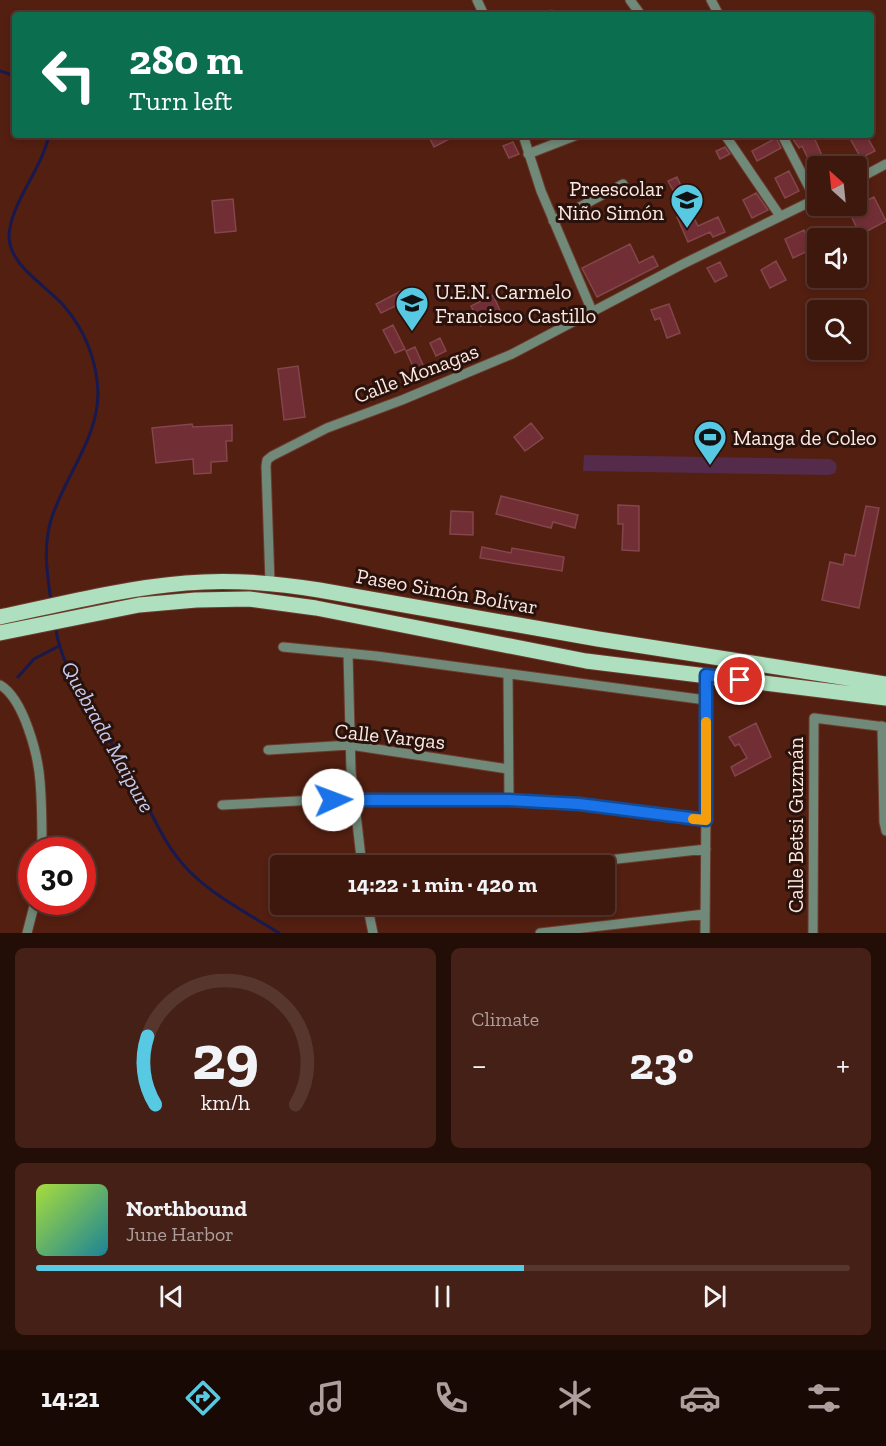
<!DOCTYPE html>
<meta charset="utf-8">
<style>
:root{--surface:#3e170d;--page:#452016;--text:#f1f3f6;--muted:#ad9f9d;--line:#57362e;--accent:#58c9e3}
body{margin:0;font-family:"Zilla Slab",serif;background:var(--page);color:var(--text);height:100vh;display:flex;flex-direction:column;font-size:22px;white-space:nowrap}
*{box-sizing:border-box;margin:0}
p{font-size:20px;color:var(--muted)}
.icon{flex:none;width:33px;height:33px;fill:none;stroke:currentColor;stroke-width:2;stroke-linecap:round;stroke-linejoin:round}
.map{position:relative;height:933px;overflow:hidden}
.panel{display:flex;flex-direction:column;gap:15px;padding:15px;background:#220d07;flex:1}
.panel>*{flex:none}
.hud{position:absolute;left:12px;top:12px;width:862px;height:126px;border-radius:6px;box-shadow:0 3px 9px #0003,0 0 0 2px var(--line);background:#0b6e4f;color:#fff;overflow:hidden}
.needle{width:39px;rotate:333deg}
.tools{position:absolute;left:807px;top:156px;display:grid;gap:12px}
.tools a{display:grid;place-items:center;width:60px;height:60px;border-radius:6px;background:var(--surface);box-shadow:0 3px 9px #0003,0 0 0 2px var(--line);font-size:30px}
.speed{position:absolute;left:18px;top:837px;display:flex;gap:12px;font-size:30px;font-weight:700;text-align:center}
.speed>*{display:grid;place-content:center;width:78px;height:78px;border-radius:50%;background:var(--surface);box-shadow:0 3px 9px #0003,0 0 0 2px var(--line);line-height:1}
.speed .limit{border:9px solid #d22;background:#fff;color:#111}
.pin{position:absolute;display:grid;place-items:center;width:51px;height:51px;color:#fff;margin:-26px;border:3px solid #fff;border-radius:50%;box-shadow:0 2px 6px #0007}
.me{position:absolute;width:66px;margin:-33px;rotate:88deg;stroke-linejoin:round;filter:drop-shadow(0 0 4px #0008)}
.turn{display:flex;align-items:center;gap:21px;height:126px;padding:0 18px;font-size:27px}
.turn .icon{width:78px;height:78px;stroke-width:2.5}
.turn b{display:block;font-size:42px;line-height:51px}
.big{font-size:45px;font-weight:800;line-height:1.1}
.panel .card{flex:1;display:flex;flex-direction:column;justify-content:center;gap:9px;min-width:0;padding:0 21px;border-radius:9px;background:var(--page)}
.panel .dial{align-items:center;gap:0}
.dial svg{height:156px;overflow:visible;fill:none;stroke:var(--line);stroke-width:7;stroke-linecap:round;text-anchor:middle}
.dial text{fill:var(--text);stroke:none}
.song{display:flex;align-items:center;gap:18px}
.cover{width:72px;height:72px;border-radius:9px;background:linear-gradient(135deg,hsl(80 70% 55%),hsl(190 70% 35%))}
.played{height:6px;border-radius:3px;background:linear-gradient(90deg,var(--accent) 60%,var(--line) 60%)}
.keys{display:flex;justify-content:space-around;direction:ltr}
.heat{display:flex;justify-content:space-between;align-items:center;font-size:33px;direction:ltr}
.panel .tiles{flex:1;display:grid;gap:15px;grid-template-columns:1fr 1fr}
.card:last-child{grid-column:span 2}
.trip{position:absolute;left:270px;top:855px;width:345px;height:60px;border-radius:6px;background:var(--surface);box-shadow:0 3px 9px #0003,0 0 0 2px var(--line);font-weight:800;line-height:60px;text-align:center}
.dock{display:flex;height:96px;justify-content:space-around;align-items:center;background:#190905;color:var(--muted)}
.dock .icon{width:42px;height:42px}
.dock .current{color:var(--accent)}
.dock b{font-size:27px;color:var(--text)}
.map>svg:first-child{display:block}
.green{fill:#552b4c}
.lines{fill:none;stroke-linecap:round;stroke-linejoin:round}
.stream{stroke:#17194f;stroke-width:3}
.building{fill:#722e35;stroke:#82464b;stroke-width:1.5}
.street-casing{stroke:#6b3b2e;stroke-width:11}
.primary-casing{stroke:#6b3b2e;stroke-width:17}
.street{stroke:#708978;stroke-width:9}
.primary{stroke:#aee0bf;stroke-width:15}
.route-casing{stroke:#114b97;stroke-width:15}
.route{stroke:#1a73e8;stroke-width:10}
.slow{stroke:#f59e0b;stroke-width:10}
.labels{text-anchor:middle;dominant-baseline:central;stroke-width:6;stroke-linejoin:round;paint-order:stroke}
.poi-label{font-size:21px;fill:#fde8e2;stroke:#29120c;text-anchor:start}
.street-label{font-size:21px;fill:#fde8e2;stroke:#29120c}
.water-label{font-size:22px;font-style:italic;fill:#c4cbef;stroke:#29120c}
</style>
<div class="map">
<svg width="886" height="933" viewBox="0 0 886 933">
<rect width="100%" height="100%" fill="#531f11"/>
<path class="green" d="M584,455L830,459L835,462L837,467L835,473L829,475L583,471Z"/>
<g class="lines">
<path class="stream" d="M0,71L15,76
M49,135C42,169 10,204 9,236C9,266 46,285 64,306C85,330 97,361 98,393C98,439 64,477 51,520C43,547 47,574 51,601
M55,625C63,680 103,727 131,774C150,807 162,844 189,871C215,897 249,914 279,933
M18,677L34,659L59,646"/>
</g>
<path class="building" d="M428,135H457L434,147Z
M790,135H813L826,165L818,166V169L814,171L802,146L799,148Z
M848,135H866L875,151L861,158Z
M776,138L781,148L757,161L752,151Z
M513,142L519,154L509,158L503,146Z
M725,147L730,154L720,159L716,151Z
M789,171L799,191L785,198L775,178Z
M677,177L681,186L673,190L668,181Z
M756,193L768,210L752,218L743,200Z
M874,197L886,221L860,235L848,209Z
M233,199L236,231L215,233L212,201Z
M690,210L698,226L718,217L725,232L713,237L710,232L688,242L677,217Z
M804,230L812,249L793,258L785,239Z
M630,244L639,263L653,256L658,266L597,297L582,268Z
M776,261L786,280L770,288L761,270Z
M720,262L727,276L715,282L707,268Z
M401,291L406,301L381,313L376,304Z
M493,295L502,315L481,326L471,306Z
M420,298L426,309L410,317L404,306Z
M669,304L680,333L667,338L660,318L655,320L651,310Z
M393,325L405,349L395,353L383,330Z
M440,338L446,351L436,356L430,343Z
M415,347L424,367L415,371L406,351Z
M298,366L305,417L284,420L278,369Z
M531,423L543,438L525,451L514,437Z
M192,424L193,427L232,425V441H226L227,461L211,462V473L194,474L193,459L156,463L152,428Z
M501,496L578,515L575,528L553,522L551,528L496,514Z
M618,505L639,506V551L622,550L623,524H618Z
M866,506L879,508L859,608L822,600L830,562L843,565L845,554L855,556Z
M451,511L473,512V535L450,534Z
M482,547L511,553L512,548L564,557L562,571L480,558Z
M756,723L771,757L735,776L731,767L747,758L739,744L735,746L729,737Z"/>
<g class="lines">
<defs>
<path id="street" d="M477,0L484,15
M630,0L641,15
M711,0L719,15
M550,15H552
M523,135L541,191L592,311
M725,135L780,216
M782,135L815,199
M528,154L577,135
M856,180L886,164
M553,221L623,184
M270,583L266,466L267,460L272,456L327,428L402,400L512,354L683,264L818,198
M283,647L376,656L706,700
M348,653L351,771L362,866
M508,674L509,800
M0,685C24,699 38,755 40,781C42,804 42,827 42,850
M882,726L884,822L886,831
M268,750L350,745L508,769
M222,805L354,798L509,800L579,804L706,821
M555,866L706,849
M276,895L280,893
M367,904L373,933
M27,933L35,902
M540,933L705,914
M705,933L707,675
M813,933L814,718L886,727"/>
<path id="primary" d="M0,617C61,604 124,588 186,583C230,579 276,583 319,590L598,639L886,684
M0,633L139,605L196,600L249,599L316,608L586,661L886,698"/>
</defs>
<use href="#street" class="street-casing"/>
<use href="#primary" class="primary-casing"/>
<use href="#street" class="street"/>
<use href="#primary" class="primary"/>
</g>
<g class="lines">
<defs>
<path id="route" d="M333,800H509L579,804L706,820V675L740,680"/>
</defs>
<use href="#route" class="route-casing"/>
<use href="#route" class="route"/>
<path class="slow" d="M693,819L706,820V722"/>
</g>
<defs>
<symbol id="school-pin" viewBox="-11 -11 22 30"><path d="M0 17L-7.5 6A9.5 9.5 0 1 1 7.5 6Z" fill="#58c9e3" stroke="#29120c"/><path d="M0-5L7-2L0 1L-7-2ZM-4 1L0 2.5L4 1V4Q0 6-4 4Z" fill="#111"/></symbol>
<symbol id="stadium-pin" viewBox="-11 -11 22 30"><path d="M0 17L-7.5 6A9.5 9.5 0 1 1 7.5 6Z" fill="#58c9e3" stroke="#29120c"/><path d="M0-5a6.5 5 0 1 0 0 10a6.5 5 0 1 0 0-10ZM-3.5-1.8h7v3.6h-7Z" fill="#111"/></symbol>
</defs>
<g fill-rule="evenodd">
<use href="#school-pin" x="668" y="181" width="38" height="52"/>
<use href="#school-pin" x="393" y="284" width="38" height="52"/>
<use href="#stadium-pin" x="691" y="418" width="38" height="52"/>
</g>
<g class="labels">
<g class="poi-label">
<text x="664" y="188" text-anchor="end">Preescolar<tspan x="664" dy="24">Niño Simón</tspan></text>
<text x="435" y="291">U.E.N. Carmelo<tspan x="435" dy="24">Francisco Castillo</tspan></text>
<text x="733" y="437">Manga de Coleo</text>
</g>
<g class="street-label">
<text transform="translate(416 373) rotate(-21)">Calle Monagas</text>
<text transform="translate(447 591) rotate(10)">Paseo Simón Bolívar</text>
<text transform="translate(390 736) rotate(6)">Calle Vargas</text>
<text transform="translate(795 825) rotate(-90)">Calle Betsi Guzmán</text>
</g>
<g class="water-label">
<text transform="translate(108 737) rotate(61)">Quebrada Maipure</text>
</g>
</g>
</svg>
<div class="tools">
<a><svg class="needle" viewBox="-14 -14 28 28"><path d="M0-13l5 13h-10z" fill="#e53935"/><path d="M0 13l5-13h-10z" fill="#ad9f9d"/></svg></a>
<a><svg class="icon" aria-label="sound" viewBox="0 0 24 24"><path d="M4 9h4l5-4v14l-5-4H4zM17 9q2 3 0 6"/></svg></a>
<a><svg class="icon" aria-label="search" viewBox="0 0 24 24"><circle cx="10" cy="10" r="6"/><path d="M15 15l6 6"/></svg></a>
</div>
<div class="speed"><div class="limit">30</div></div>
<div class="pin" style="left:740px;top:680px;background:#d93025"><svg class="icon" aria-label="arrive" viewBox="0 0 24 24"><path d="M6 21V4h12l-3 4 3 4H6"/></svg></div>
<svg class="me" style="left:333px;top:800px" viewBox="-20 -20 40 40"><circle r="19" fill="#fff"/><path d="M0-13L10 11 0 6-10 11z" fill="#1a73e8"/></svg>
<div class="trip">14:22 · 1 min · 420 m</div>
<div class="hud">
<div class="turn"><svg class="icon" aria-label="left" viewBox="0 0 24 24"><path d="M17 20v-9H6M10 6l-5 5 5 5"/></svg><div><b>280 m</b>Turn left</div></div>
</div>
</div>
<section class="panel">
<div class="tiles">
<div class="card dial"><svg viewBox="0 0 100 80">
<path d="M14 69A42 42 0 1 1 86 69"/>
<path d="M14 69A42 42 0 0 1 10 34" stroke="#58c9e3"/>
<text x="50" y="56" font-size="32" font-weight="700">29</text>
<text x="50" y="72" font-size="11">km/h</text>
</svg></div>
<div class="card"><p>Climate</p>
<div class="heat"><a>−</a><b class="big">23°</b><a>+</a></div>
</div>
<div class="card">
<div class="song"><i class="cover"></i><div><b>Northbound</b><p>June Harbor</p></div></div>
<div class="played"></div>
<div class="keys"><svg class="icon" aria-label="previous" viewBox="0 0 24 24"><path d="M18 5L8 12l10 7zM5 5v14"/></svg><svg class="icon" aria-label="pause" viewBox="0 0 24 24"><path d="M8 5v14M16 5v14"/></svg><svg class="icon" aria-label="next" viewBox="0 0 24 24"><path d="M6 5l10 7-10 7zM19 5v14"/></svg></div>
</div>
</div>
</section>
<nav class="dock">
<b>14:21</b>
<svg class="icon current" aria-label="directions" viewBox="0 0 24 24"><path d="M12 3l9 9-9 9-9-9zM9 14v-3h6M13 9l2 2-2 2"/></svg>
<svg class="icon" aria-label="music" viewBox="0 0 24 24"><path d="M9 18V5l10-2v13"/><circle cx="6" cy="18" r="3"/><circle cx="16" cy="16" r="3"/></svg>
<svg class="icon" aria-label="phone" viewBox="0 0 24 24"><path d="M5 4h4l2 5-3 2q2 4 5 5l2-3 5 2v4C11 20 4 13 5 4z"/></svg>
<svg class="icon" aria-label="climate" viewBox="0 0 24 24"><path d="M12 3v18M4 7l16 10M4 17L20 7"/></svg>
<svg class="icon" aria-label="car" viewBox="0 0 24 24"><path d="M5 17H2v-5l4-1 3-4h7l3 4 3 1v5h-3M9 17h6M6 11h13"/><circle cx="7" cy="17" r="2"/><circle cx="17" cy="17" r="2"/></svg>
<svg class="icon" aria-label="filters" viewBox="0 0 24 24"><path d="M4 7h16M4 17h16"/><circle cx="9" cy="7" r="2"/><circle cx="15" cy="17" r="2"/></svg>
</nav>
